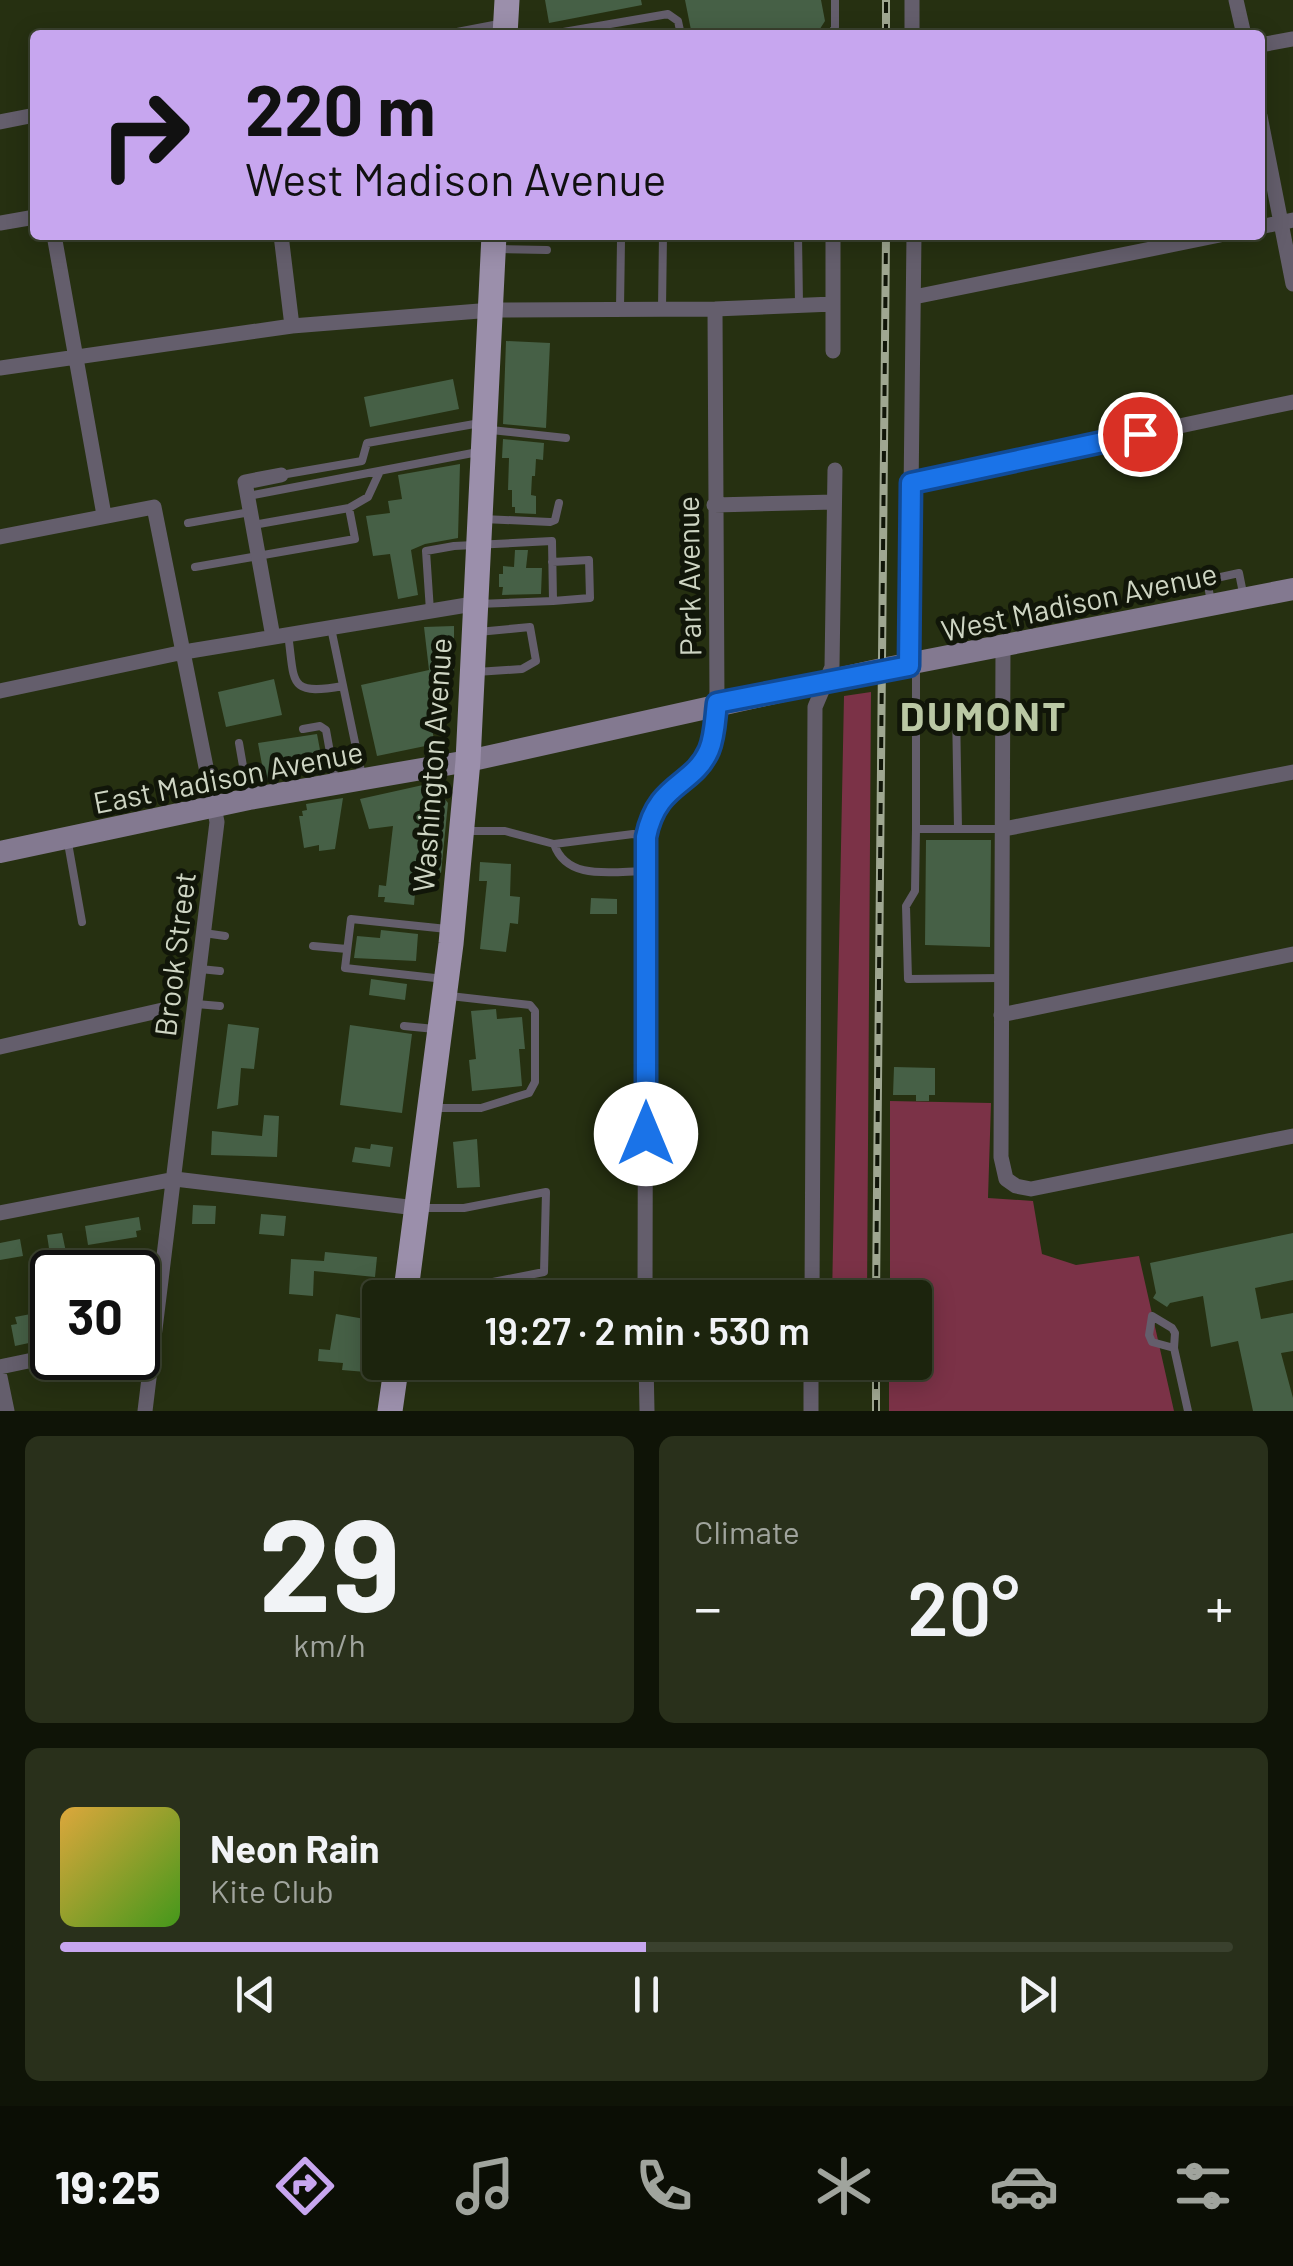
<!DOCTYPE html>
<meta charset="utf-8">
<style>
:root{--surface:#1c240d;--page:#29301b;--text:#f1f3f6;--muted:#a0a49d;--line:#3a412e;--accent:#c7a6ef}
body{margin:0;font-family:Barlow,sans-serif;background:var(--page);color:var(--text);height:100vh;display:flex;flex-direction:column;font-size:38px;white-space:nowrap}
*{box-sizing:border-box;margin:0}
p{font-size:32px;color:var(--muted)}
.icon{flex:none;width:55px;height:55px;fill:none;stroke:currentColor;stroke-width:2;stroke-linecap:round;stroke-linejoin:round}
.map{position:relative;height:1411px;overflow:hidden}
.drawer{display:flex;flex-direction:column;gap:25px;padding:25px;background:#0f1407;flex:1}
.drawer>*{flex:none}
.banner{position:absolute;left:30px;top:30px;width:1235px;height:210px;border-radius:10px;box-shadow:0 5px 25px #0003,0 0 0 2px var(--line);background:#c7a6ef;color:#111;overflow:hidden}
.speed{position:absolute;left:30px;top:1250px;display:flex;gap:20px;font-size:50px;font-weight:700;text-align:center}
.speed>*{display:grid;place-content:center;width:130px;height:130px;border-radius:50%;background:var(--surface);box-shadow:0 5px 25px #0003,0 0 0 2px var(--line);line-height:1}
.speed .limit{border:5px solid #111;border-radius:15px;background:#fff;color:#111}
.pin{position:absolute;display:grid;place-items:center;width:85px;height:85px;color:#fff;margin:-42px;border:5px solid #fff;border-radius:50%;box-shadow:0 2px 10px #0007}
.me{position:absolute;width:110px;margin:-55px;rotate:0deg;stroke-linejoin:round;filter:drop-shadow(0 0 8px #0008)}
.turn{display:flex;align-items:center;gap:35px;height:210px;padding:0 50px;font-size:45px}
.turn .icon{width:130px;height:130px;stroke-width:2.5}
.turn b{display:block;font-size:70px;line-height:85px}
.big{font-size:75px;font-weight:600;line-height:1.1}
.drawer .tile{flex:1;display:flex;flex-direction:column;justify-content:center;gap:15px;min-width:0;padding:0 35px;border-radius:15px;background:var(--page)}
.drawer .dial{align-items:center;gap:0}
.dial b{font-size:130px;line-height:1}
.song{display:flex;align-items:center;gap:30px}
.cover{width:120px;height:120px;border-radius:15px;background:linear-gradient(135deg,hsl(40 70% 55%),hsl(100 70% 35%))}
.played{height:10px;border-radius:5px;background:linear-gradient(90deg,var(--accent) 50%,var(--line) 50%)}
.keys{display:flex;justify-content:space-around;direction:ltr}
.heat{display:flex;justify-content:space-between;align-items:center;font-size:55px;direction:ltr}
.drawer .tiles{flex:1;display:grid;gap:25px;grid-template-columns:1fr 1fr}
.tile:last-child{grid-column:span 2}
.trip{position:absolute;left:362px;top:1280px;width:570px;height:100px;border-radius:10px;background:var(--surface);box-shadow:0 5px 25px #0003,0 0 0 2px var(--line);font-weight:600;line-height:100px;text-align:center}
.dock{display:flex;height:160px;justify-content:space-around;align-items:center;background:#0b0e05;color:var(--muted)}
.dock .icon{width:70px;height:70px}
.dock .on{color:var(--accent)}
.dock b{font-size:45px;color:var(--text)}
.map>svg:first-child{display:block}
.green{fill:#7b3247}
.building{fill:#466046}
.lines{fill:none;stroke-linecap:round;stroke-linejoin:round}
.lane{stroke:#645e6c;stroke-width:8}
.street{stroke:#645e6c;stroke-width:15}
.secondary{stroke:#837990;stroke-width:22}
.primary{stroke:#9b8fab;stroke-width:25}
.rail-casing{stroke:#9fa791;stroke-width:8}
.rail{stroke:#111609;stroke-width:4;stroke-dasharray:11;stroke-linecap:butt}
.route-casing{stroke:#114b97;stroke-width:25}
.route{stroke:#1a73e8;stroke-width:18}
.labels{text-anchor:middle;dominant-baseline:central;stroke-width:10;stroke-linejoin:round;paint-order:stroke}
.street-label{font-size:30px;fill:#ced5c3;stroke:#111609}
.district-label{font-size:40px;font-weight:bold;letter-spacing:2.5px;fill:#bac8a4;stroke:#111609}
</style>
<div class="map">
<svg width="1293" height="1411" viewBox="0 0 1293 1411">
<rect width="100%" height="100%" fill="#263011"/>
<path class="green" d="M871,692L867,1297H832L844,696Z
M890,1101L991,1103L988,1198L1033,1201L1042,1254L1076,1265L1139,1256L1174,1411H889V1363L915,1362V1298L890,1297Z"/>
<path class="building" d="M545,0H641L642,5L549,23Z
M685,0H821L825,21L816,35H692Z
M506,341L550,343L546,428L503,424Z
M453,379L459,409L370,427L364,397Z
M503,439L544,443L543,460L536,459L535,476H532L531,495L536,496V514L515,513V507H512V490H508L509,458H502Z
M460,464L458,538L425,544L411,550L418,595L398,599L390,554L373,556L366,516L390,513L388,501L402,499L398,475Z
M515,550H528L526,568H542L541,594L502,595L503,587H499V574H503V566L514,567Z
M454,626V677H438L444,706L428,709L435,744L377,756L361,685L429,670L424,627Z
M274,679L282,715L226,727L218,692Z
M317,734L324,771L265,781L258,743Z
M432,783L448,803L441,873L417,870L414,905L384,902L385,897H378L379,885L386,886L393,826L369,829L360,799Z
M343,798L335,849L319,851V845L304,848L299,816H303L302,811L307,810L306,804Z
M926,840H991L990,947L925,945Z
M480,862L511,864L510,896L520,897L518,924L510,923L506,952L480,949L487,881H479Z
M591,898L617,899V914H590Z
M381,930L418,934L416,961L354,958L357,936L380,938Z
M371,979L407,984L405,1000L369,995Z
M496,1009L497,1019L522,1017L525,1049H519L522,1086L472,1091L469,1060L476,1059L471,1011Z
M228,1024L259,1028L254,1069L241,1068L238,1105L217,1109Z
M350,1025L412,1034L402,1113L340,1105Z
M894,1067L935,1068V1095H929V1101H916V1095H893Z
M264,1115L279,1116L277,1157L211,1155L212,1131L262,1136Z
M477,1139L480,1187L457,1188L453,1142Z
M371,1144L393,1147L390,1167L352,1162L355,1147L370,1149Z
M193,1205L216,1206L215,1224H192Z
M261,1214L286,1216L284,1236L259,1234Z
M139,1217L141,1230L136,1231L137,1237L88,1245L85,1226Z
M62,1233L66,1252L50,1255L47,1235Z
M1293,1233V1280L1255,1288L1261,1319L1293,1313V1351L1281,1353L1293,1398V1411H1253L1238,1341L1211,1347L1203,1296L1170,1303L1167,1307L1153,1298L1156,1293L1150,1263Z
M20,1239L23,1256L0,1260V1243Z
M325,1252L377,1257L375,1277L314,1271L313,1296L289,1294L291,1259L324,1261Z
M52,1310V1338L15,1346L11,1325L17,1324L15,1317Z
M336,1314L365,1319L360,1352L368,1353L366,1372L342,1370L343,1363L318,1361L319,1349L330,1350Z"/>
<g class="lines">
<path class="lane" d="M546,35L668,14L678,21L681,35
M831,35L835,27V0
M798,235L799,304
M498,249L547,250
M620,309L621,240L625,235
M662,309L663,235
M491,430L566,438
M281,475L362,461L367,443L480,423
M248,496L478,452
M483,519L550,522L555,520L559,503
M188,523L250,512
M253,525L349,508L368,497L380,471
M552,562L589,560L590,598L553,601
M195,567L355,539L349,508
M1211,602L1207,580L1239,573L1243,593
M430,611L426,551L454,546L552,541L553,601L478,604
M331,628L362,776
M288,634C295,683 287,696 343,686
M916,667V829H1004
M476,672L522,669L536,661L530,627L478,632
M916,706L956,708L958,829
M303,729L320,726L326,730L335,780
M239,743L248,795
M916,829L915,891L906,906L908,979L1001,978
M464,831H505L554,844L633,834L646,837
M68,843L82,922
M554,844C567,882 614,871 646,871
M204,933L225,936
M313,946L347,949
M200,969L220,971
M444,979L345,968L351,919L447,929
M196,1004L220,1006
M404,1026L435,1029
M433,1108H481L529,1093L535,1082V1011L530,1005L450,996
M410,1293L442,1292L544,1272L546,1192L464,1208H422
M1174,1348L1152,1342L1149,1335L1152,1316L1172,1328L1175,1333L1174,1348L1188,1411
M502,1362L503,1365"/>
<path class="street" d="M912,0V35
M1236,0L1244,35
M459,35L506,26
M1260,45L1293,39
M1260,116L1293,284
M0,122L35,115
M0,223L35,217
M1260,227L1293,220
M54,235L104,515
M281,235L292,326
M914,297L1220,235
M833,351V235
M0,368L292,326L492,310L715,309L833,304
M911,483L1293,402
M714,505L834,502
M0,537L154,507L217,822L145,1411
M273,637L245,482L281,475
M1003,647L1001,1157L1006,1179L1016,1186L1031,1189L1293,1136
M909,666L914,235
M0,691L184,652L473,604
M1004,829L1293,772
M1001,1015L1293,954
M0,1047L167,1009
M0,1213L175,1179L416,1208
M645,1298L646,837C656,782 693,787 709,750C715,736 715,718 717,703L715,309
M812,1298L815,707L832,667L835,470
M646,1362L647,1411
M0,1367L52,1356
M0,1377L7,1411
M811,1411V1362"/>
<path class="secondary" d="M0,852L249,799L468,761L882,669L1293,589"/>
<path class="primary" d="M505,35L507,0
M405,1298L451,944L468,761L494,235
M390,1411L397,1362"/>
<defs>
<path id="rail" d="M886,35V0
M876,1298L886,235
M876,1411V1362"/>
</defs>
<use href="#rail" class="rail-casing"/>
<use href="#rail" class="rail"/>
</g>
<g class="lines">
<defs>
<path id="route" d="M646,1134V837C657,782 693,787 709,750C715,736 715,718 717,703L909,666L911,483L1140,434"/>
</defs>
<use href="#route" class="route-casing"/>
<use href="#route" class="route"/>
</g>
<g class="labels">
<g class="street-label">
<text transform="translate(688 576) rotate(-91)">Park Avenue</text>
<text transform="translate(1079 601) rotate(-12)">West Madison Avenue</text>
<text transform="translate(431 765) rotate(-86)">Washington Avenue</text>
<text transform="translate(228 776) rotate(-11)">East Madison Avenue</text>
<text transform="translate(174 954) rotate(-83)">Brook Street</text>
</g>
<g class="district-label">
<text x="984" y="715">DUMONT</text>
</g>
</g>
</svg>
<div class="speed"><div class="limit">30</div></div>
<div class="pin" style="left:1140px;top:434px;background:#d93025"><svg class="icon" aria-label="arrive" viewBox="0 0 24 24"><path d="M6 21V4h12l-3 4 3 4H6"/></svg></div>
<svg class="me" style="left:646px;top:1134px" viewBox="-20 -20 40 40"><circle r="19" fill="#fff"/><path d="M0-13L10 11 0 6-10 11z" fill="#1a73e8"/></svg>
<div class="trip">19:27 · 2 min · 530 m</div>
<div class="banner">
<div class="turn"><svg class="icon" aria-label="right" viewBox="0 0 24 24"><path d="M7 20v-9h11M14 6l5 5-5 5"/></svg><div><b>220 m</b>West Madison Avenue</div></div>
</div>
</div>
<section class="drawer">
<div class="tiles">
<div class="tile dial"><b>29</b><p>km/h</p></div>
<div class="tile"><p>Climate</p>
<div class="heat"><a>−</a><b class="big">20°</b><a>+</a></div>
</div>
<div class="tile">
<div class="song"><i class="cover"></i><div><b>Neon Rain</b><p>Kite Club</p></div></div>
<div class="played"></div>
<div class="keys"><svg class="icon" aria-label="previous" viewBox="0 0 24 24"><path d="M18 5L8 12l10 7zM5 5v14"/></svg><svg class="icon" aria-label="pause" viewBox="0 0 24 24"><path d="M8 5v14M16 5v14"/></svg><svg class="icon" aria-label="next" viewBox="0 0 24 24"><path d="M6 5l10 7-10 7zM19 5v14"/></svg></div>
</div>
</div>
</section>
<nav class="dock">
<b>19:25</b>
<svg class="icon on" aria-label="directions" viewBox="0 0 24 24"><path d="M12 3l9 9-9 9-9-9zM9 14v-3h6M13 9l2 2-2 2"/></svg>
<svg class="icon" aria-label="music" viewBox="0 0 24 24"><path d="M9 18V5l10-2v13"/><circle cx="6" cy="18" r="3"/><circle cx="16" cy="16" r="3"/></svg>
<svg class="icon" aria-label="phone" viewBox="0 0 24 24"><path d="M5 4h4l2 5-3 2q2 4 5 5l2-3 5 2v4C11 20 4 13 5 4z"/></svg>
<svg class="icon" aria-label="climate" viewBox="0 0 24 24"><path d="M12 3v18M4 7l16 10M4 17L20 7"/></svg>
<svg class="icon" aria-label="car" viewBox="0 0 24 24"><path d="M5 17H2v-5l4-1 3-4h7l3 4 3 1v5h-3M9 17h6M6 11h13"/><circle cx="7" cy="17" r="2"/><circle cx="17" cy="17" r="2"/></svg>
<svg class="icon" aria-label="filters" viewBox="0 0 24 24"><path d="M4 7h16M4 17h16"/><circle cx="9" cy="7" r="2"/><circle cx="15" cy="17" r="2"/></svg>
</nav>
